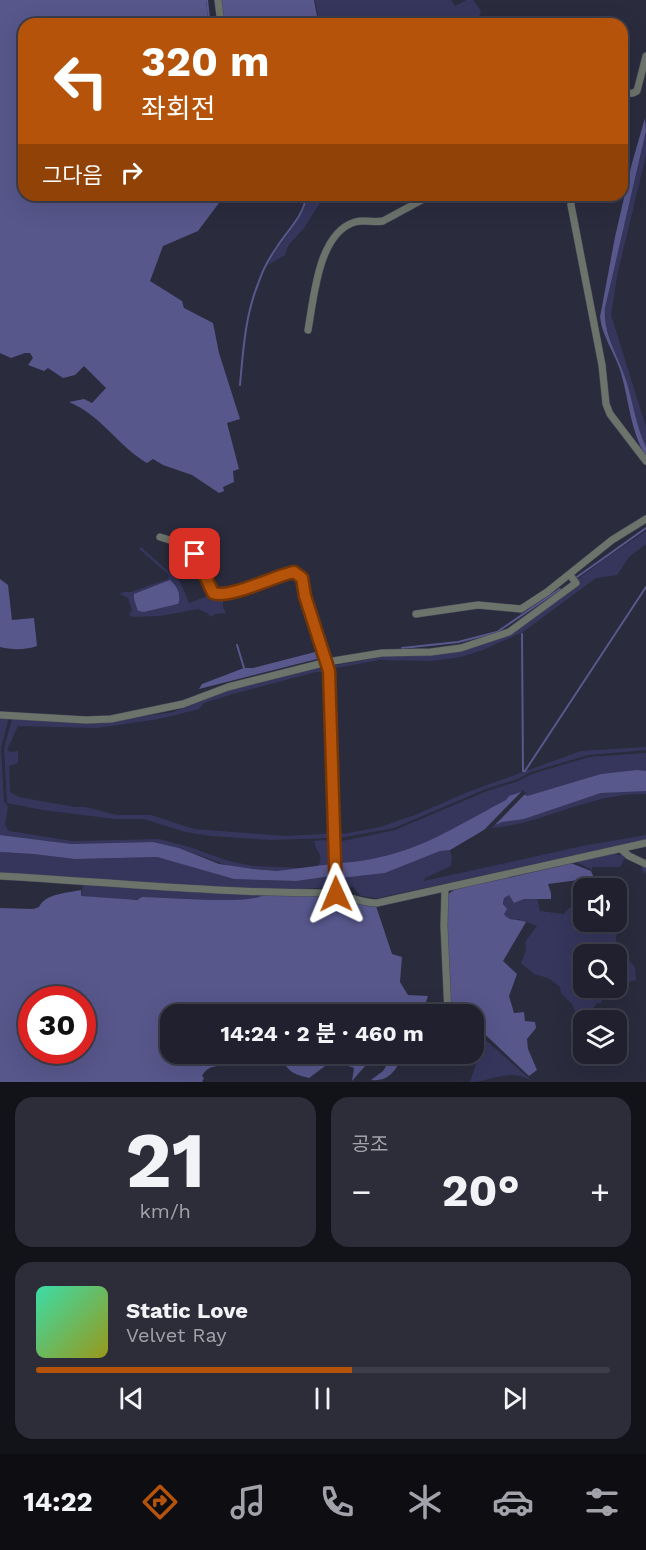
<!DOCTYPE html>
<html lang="ko">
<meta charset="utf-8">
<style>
:root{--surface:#20202e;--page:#2d2d3a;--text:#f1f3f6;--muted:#a2a3aa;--line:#3d3e4a;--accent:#b45309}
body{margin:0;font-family:"Work Sans","Noto Sans KR",sans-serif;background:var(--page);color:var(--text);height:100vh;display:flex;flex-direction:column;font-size:22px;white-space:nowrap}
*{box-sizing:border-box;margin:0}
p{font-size:20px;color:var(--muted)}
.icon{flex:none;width:33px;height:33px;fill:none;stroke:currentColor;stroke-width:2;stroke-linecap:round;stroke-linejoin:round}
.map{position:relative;height:1082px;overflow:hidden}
.sheet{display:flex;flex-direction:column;gap:15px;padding:15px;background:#121219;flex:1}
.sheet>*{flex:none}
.banner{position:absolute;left:18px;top:18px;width:610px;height:183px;border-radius:18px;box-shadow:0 6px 24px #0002,0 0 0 2px var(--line);background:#b45309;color:#fff;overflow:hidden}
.buttons{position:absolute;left:573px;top:878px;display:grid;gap:12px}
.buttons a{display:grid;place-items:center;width:54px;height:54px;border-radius:12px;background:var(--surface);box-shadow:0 6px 24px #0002,0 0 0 2px var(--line);font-size:30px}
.speed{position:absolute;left:18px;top:986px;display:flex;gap:12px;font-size:30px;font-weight:700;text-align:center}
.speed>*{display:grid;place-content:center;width:78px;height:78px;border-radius:50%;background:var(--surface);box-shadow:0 6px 24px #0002,0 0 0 2px var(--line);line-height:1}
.speed .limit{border:9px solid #d22;background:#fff;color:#111}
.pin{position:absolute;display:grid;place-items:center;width:51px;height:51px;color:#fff;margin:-26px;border-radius:12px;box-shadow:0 3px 9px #0006}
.me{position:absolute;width:66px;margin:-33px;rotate:359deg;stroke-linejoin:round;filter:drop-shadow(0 0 4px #0008)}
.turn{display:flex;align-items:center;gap:21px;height:126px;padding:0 24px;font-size:27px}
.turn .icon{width:78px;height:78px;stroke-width:2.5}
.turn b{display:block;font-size:42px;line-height:51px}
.then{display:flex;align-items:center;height:57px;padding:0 24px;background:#0003;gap:12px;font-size:22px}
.big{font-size:45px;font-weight:700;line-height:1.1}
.sheet .card{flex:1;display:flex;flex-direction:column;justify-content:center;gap:9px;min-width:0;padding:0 21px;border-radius:18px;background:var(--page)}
.sheet .dial{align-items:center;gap:0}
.dial b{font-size:78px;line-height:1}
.song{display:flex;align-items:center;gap:18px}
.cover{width:72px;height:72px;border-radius:9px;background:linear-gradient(135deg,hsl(160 70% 55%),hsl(60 70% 35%))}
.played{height:6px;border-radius:3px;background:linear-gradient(90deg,var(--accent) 55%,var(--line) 55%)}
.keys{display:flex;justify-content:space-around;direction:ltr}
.heat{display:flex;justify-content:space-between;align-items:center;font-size:33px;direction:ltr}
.sheet .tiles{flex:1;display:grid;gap:15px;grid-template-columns:1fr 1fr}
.card:last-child{grid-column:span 2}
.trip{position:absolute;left:160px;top:1004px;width:324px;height:60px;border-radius:18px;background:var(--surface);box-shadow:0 6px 24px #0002,0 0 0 2px var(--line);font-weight:700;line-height:60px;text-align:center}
.menu{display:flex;height:96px;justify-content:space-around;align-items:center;background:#0d0d12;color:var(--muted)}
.menu .icon{width:42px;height:42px}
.menu .active{color:var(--accent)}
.menu b{font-size:27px;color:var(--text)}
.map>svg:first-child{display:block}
.green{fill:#36365d;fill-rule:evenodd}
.forest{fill:#57578c;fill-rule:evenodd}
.water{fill:#58588d}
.pier{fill:#2a2b3d}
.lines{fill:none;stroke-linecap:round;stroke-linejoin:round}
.stream{stroke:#58588d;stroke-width:2}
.street-casing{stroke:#454657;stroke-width:8}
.street{stroke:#6b736b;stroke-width:7}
.route-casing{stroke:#753606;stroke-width:15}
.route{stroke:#b45309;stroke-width:10}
</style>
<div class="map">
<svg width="646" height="1082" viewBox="0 0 646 1082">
<rect width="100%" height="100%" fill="#2a2b3d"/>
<path class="green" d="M315,0H451L455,6L467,0H473L481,11L477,24H315L318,16Z
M646,131V155L617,276L611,315L646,427V447C636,426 633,402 626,380C618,355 604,334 605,308Z
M311,195H325L304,228L288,246L285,255L268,265C277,244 305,219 307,197Z
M646,531V544L629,557L617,575L596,578L523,632L483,650L461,657L431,661L380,660L336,668L340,828L343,834L380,827L415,815L468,792L581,751L646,747V750L588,755L531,772L518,779L486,789L394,828L339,838L332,666L387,656H412L443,653L499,639L602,561Z
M141,547L180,582L189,603L210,595L213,597L223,598V607L226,613L215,614L211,617L207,613L198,609L160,616L133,617L129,615L132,610L128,598L120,594L124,592H131L168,579L169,575L139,549ZM175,585L180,597L178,604L144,612L138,611Z
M319,668L325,672H316L233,694L204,703L199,709L159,719L97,728L18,726L7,750L11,752L18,751V763L9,766L10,792L19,797L74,807H85L117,815H151L194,829L286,836L324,834L329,831L330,838L270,840L211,836L185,832L144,819H115L43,810L7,803L4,748L12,719L107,722L173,712L229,690Z
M0,718H8V721L1,748L4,801L8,807L5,825L9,831L72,841L159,839L186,846L229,861L253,866L301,868L277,871L229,866L179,848L153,842L71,844L0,835Z
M646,753V771L601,774L527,796L507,800L477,818L403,853L374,860L339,863L338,842L395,830L487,791L519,781L532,774L589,757Z
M628,790L646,791V794C604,793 569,810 529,821C515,826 499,826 484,830L502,822L524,819L601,793Z
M646,835V840L378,898L361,896L353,887L347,888L346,883H342L341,878L385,873L440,851L450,850L452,857L451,866L425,878L424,881L582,846Z
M324,840L330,841L332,844V864L318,866C325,854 315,852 314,841Z
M0,852L33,854L75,859L157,857L234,879L296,881L333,876V879L328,887L290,890L247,889L0,873Z
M613,854L623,855L646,864V872L643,873L641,865L625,858L620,867H592V870L574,861Z
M84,882L218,894L263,895C249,905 164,897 143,897C130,904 96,897 81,896Z
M509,895L514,903L524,899L537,898L540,911L564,914C570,906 574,905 583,904L584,921H616L617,897L619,896L621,926L616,936V941L624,955L635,967L636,980L622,984L610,996L603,999L601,1003H597L584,1020L576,1014L572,1004L561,993L560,987L548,978L534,974L521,963L526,950L525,942L537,926L519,919L512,921L507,919L504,914V898ZM584,954H616V987H584Z
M474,1029L481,1036L532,1081C507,1067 494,1082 470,1082L476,1064L468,1053H474Z"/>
<path class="forest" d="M0,0H206L208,19L211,24H24V195H225L198,231L163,246L150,281L182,301L184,308L213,323L219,353L240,419L227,423L239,469L233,471L234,482L223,487L224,491L219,493L192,475L163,465L153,459L147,463C118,446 101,415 69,402L84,399L92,403L106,388L84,366L75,375L63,378L48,368L44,371L28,365L33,358L30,353H25L11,358L0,353Z
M221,0H314L317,16L314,24H224Z
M0,579L8,585L12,620L34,618L37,646C26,650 12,650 0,647Z
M568,862L591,871L594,878L548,884L551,893V899H524L514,903L509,895L504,898L503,904L507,909L504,914C510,923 517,918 526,922L503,961L517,974L509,996L514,1013L524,1012L525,1021L535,1022L536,1028L527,1039L528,1049L537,1070L529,1076L474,1024V1014H464L448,1001L447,895L458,887L513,877Z
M81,890V896L137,900L142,897C163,897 250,905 263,895H327L376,906L392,954L402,957L400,982L408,995L428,996L422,1014H294L291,1010L285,1014H171V1053H207L206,1054L210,1060L214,1058L220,1062H233L246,1053V1059C233,1072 211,1058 202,1076L204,1078L202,1082H0V908L33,909L39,907C46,893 68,893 81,890ZM32,999H82V1050H32Z
M279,1053H403C398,1068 390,1082 371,1080L383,1071L390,1060L366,1065L352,1081L354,1068L332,1061L309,1078C289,1073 287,1070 279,1053Z"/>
<path class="water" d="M645,118L646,131L605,308C603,334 618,355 626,380C633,402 636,426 646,447V456C630,431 629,398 620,370C614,352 602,336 600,317L615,237L632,163Z
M170,580C177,585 182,596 178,604L144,612L138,611L134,599V594Z
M315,652L317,659L199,689L202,684L244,668H253Z
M637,770L646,771V791L601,793L524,819L502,822L484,830L450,850L440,851L385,873L341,878L339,863C409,859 447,831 506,800L509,796L521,792L527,796L601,774Z
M0,835L71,844L153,842L179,848L219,864L254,869L277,871L332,864L333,876L296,881L234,879L157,857L75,859L33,854L0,852Z"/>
<path class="pier" d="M523,790L526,793L494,826L486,832L450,853L484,830Z"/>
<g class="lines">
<path class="stream" d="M207,0L209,18L212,24
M240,385C243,352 245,316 258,284C262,272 269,258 277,247C287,231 305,215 306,195
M577,577L646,528
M522,634L523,771H525L646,587
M237,645L244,668
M402,648L458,642L497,632L560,589"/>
<defs>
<path id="street" d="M218,0L221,24
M622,94L633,93L637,91L646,56
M571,195V205L602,365L606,404L610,414L646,461
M308,330C314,298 318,233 355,222C364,219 374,223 383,221L431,195
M160,537L189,546L193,550L213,593C230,599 274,576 294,572L302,578L305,596L329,671L336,894
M416,614L478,605L521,609L547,592L612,540L646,519
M0,715L86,720L111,719L183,704L228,687L327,662L382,653L431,652L461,648L509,632L576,583L570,575
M621,849L629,856L646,864
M0,876C108,882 216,893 324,893C344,893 358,903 377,903L646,843
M445,888L444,926L448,1014"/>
</defs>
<use href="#street" class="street-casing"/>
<use href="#street" class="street"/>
</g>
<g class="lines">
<defs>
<path id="route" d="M195,554L213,593C230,599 274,576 294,572L302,578L305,596L329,671L336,894"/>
</defs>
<use href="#route" class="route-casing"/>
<use href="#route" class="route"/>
</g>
</svg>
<div class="buttons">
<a><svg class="icon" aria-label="sound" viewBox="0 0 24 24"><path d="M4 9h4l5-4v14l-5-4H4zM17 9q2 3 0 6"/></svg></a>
<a><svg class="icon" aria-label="search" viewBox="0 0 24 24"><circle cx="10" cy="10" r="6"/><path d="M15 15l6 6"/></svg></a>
<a><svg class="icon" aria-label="layers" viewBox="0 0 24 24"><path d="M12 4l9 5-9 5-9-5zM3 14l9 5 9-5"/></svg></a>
</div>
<div class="speed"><div class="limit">30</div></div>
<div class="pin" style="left:195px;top:554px;background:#d93025"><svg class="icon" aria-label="arrive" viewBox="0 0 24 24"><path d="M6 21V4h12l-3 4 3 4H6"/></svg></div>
<svg class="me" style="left:336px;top:894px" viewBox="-20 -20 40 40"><path d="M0-17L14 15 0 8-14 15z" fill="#b45309" stroke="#fff" stroke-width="4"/></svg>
<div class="trip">14:24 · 2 분 · 460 m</div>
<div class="banner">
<div class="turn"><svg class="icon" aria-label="left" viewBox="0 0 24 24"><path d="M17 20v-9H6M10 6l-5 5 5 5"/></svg><div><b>320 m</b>좌회전</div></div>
<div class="then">그다음<svg class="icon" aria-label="right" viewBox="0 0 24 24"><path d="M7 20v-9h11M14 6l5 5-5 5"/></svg></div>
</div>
</div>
<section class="sheet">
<div class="tiles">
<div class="card dial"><b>21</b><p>km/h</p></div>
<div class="card"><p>공조</p>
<div class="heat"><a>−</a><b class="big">20°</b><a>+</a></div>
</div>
<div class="card">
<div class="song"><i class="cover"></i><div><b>Static Love</b><p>Velvet Ray</p></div></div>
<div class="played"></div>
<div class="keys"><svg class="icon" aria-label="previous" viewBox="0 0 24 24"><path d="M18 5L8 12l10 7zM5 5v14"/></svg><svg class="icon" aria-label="pause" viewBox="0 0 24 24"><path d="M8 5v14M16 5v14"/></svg><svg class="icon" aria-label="next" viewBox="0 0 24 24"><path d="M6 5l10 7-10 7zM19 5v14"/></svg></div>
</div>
</div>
</section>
<nav class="menu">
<b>14:22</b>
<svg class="icon active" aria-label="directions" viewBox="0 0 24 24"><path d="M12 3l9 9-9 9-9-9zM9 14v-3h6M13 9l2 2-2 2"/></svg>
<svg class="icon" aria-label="music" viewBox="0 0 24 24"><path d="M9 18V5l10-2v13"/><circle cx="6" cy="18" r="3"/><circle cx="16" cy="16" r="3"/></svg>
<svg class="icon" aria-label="phone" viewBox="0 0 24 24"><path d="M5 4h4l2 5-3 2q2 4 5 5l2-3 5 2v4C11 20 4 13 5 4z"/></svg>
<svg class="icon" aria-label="climate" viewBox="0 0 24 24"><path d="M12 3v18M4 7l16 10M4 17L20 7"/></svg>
<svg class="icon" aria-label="car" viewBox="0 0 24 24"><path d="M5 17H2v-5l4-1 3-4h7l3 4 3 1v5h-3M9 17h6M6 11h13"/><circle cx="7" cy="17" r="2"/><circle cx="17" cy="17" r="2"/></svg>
<svg class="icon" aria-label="filters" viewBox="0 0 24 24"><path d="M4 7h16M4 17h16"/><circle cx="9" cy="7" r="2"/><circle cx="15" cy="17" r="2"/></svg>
</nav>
